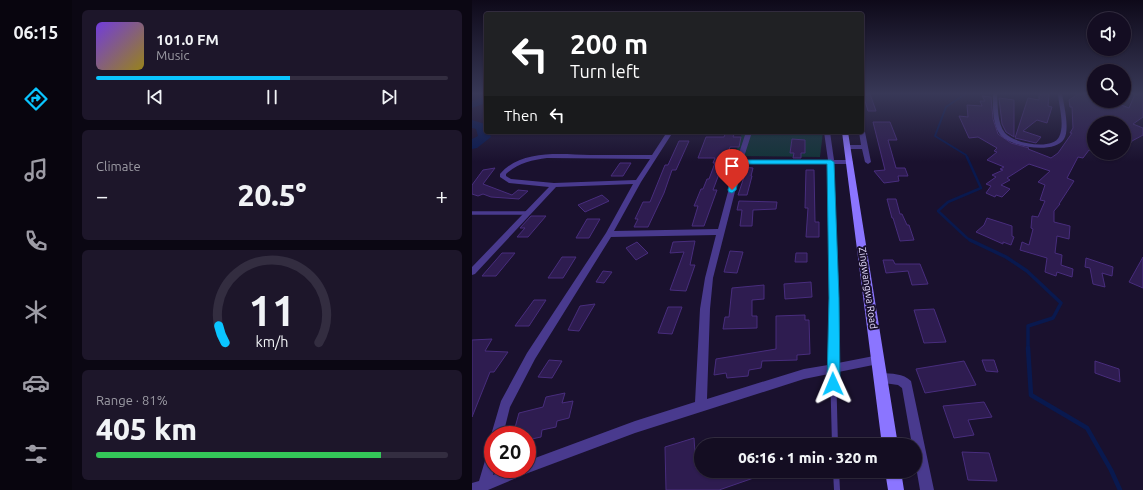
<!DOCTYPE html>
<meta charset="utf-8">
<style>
:root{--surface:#140d22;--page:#1d162a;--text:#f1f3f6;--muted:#9d9ca5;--line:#332d40;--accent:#0ac5ff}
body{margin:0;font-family:Ubuntu,sans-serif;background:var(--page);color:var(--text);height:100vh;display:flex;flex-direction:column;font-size:15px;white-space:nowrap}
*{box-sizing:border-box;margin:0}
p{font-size:13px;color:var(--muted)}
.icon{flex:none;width:22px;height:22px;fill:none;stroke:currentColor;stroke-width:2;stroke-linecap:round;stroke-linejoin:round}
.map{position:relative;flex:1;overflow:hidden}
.sheet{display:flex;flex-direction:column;gap:10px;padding:10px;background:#0b0713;width:400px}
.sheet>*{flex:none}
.guide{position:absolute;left:12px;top:12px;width:380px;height:122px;border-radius:4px;box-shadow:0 1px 3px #0004,0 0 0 1px var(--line);background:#202124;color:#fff;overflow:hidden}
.tools{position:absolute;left:615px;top:12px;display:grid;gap:8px}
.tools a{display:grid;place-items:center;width:44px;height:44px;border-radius:50%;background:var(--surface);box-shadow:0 1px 3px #0004,0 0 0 1px var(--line);font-size:20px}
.speed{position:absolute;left:12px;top:426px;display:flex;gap:8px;font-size:20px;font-weight:700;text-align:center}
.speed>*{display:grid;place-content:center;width:52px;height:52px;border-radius:50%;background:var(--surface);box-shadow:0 1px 3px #0004,0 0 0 1px var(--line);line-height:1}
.speed .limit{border:6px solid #d22;background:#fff;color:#111}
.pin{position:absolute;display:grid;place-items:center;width:34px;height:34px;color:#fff;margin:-41px -17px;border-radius:50% 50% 50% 0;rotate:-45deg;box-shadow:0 0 4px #0007}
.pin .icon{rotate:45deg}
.me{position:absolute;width:44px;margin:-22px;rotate:359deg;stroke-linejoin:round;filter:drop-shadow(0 0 3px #0008)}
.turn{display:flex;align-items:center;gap:14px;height:84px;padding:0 20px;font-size:18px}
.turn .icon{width:52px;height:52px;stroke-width:2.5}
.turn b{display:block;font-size:28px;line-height:34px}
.then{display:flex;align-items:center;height:38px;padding:0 20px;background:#0003;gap:8px;font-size:15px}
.big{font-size:30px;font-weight:800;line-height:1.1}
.sheet .widget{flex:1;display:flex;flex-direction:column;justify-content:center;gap:6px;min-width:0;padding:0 14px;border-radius:6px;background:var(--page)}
.sheet .dial{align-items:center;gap:0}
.dial svg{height:104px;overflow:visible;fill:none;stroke:var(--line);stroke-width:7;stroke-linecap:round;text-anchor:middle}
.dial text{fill:var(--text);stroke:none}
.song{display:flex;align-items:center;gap:12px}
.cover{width:48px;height:48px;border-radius:6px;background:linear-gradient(135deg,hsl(260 70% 55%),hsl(50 70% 35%))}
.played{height:4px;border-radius:2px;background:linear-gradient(90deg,var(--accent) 55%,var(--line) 55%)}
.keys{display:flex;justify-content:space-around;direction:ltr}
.heat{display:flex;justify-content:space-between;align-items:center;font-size:22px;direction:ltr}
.charge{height:6px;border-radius:3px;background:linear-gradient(90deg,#34c759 81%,var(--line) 0)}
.trip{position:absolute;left:222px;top:438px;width:228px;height:40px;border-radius:20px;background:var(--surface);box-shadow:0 1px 3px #0004,0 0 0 1px var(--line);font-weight:800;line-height:40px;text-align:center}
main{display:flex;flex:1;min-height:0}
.menu{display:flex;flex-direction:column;width:72px;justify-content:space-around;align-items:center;background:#08050e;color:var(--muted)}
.menu .icon{width:28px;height:28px}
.menu .on{color:var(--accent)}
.menu b{font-size:18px;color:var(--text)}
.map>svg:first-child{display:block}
.green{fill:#133438}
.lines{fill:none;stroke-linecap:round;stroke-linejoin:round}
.stream-far3{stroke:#09194f;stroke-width:2}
.stream-far2{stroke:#09194f;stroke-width:2.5}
.stream-far1{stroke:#09194f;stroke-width:3.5}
.stream{stroke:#09194f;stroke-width:4.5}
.river{fill:#09194f;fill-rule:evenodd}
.building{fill:#2e1c50;stroke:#482d7d}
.lane-far1{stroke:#493a8e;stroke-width:3.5}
.lane{stroke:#493a8e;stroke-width:6}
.street{fill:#493a8e;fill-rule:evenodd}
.secondary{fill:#8b75ff;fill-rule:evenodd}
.route{fill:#0ac5ff;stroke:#0680a6}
.labels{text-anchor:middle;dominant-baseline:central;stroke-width:4;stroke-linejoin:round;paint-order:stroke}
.street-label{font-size:10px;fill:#e6deff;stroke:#1a112e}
</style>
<main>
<nav class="menu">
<b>06:15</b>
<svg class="icon on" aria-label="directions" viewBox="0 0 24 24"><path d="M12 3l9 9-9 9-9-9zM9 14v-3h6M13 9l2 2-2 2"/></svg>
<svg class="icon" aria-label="music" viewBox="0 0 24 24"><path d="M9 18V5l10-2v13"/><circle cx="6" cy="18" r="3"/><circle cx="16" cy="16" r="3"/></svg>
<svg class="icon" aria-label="phone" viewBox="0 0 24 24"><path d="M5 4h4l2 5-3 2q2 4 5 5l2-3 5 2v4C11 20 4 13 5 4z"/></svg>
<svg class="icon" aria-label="climate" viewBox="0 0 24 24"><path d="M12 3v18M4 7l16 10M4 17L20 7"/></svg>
<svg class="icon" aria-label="car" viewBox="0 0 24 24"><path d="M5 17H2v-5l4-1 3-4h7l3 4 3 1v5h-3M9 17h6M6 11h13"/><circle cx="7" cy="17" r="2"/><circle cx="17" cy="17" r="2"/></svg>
<svg class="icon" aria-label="filters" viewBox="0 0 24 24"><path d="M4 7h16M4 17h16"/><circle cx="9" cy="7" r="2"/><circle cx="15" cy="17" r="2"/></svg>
</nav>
<section class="sheet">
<div class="widget">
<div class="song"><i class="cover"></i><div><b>101.0 FM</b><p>Music</p></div></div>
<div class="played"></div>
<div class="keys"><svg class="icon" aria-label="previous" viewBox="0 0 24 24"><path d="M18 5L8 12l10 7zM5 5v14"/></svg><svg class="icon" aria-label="pause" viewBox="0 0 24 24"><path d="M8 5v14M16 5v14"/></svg><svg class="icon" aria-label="next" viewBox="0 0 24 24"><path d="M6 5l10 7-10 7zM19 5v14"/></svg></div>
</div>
<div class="widget"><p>Climate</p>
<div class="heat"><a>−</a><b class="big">20.5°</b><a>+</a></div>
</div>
<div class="widget dial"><svg viewBox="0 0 100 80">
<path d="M14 69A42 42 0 1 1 86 69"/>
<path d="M14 69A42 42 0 0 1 9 56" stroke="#0ac5ff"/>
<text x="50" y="56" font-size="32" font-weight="700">11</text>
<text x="50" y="72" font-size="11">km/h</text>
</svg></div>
<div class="widget"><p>Range · 81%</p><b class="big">405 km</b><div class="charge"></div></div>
</section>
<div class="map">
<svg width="671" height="490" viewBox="0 0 671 490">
<rect width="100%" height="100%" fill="#1a112e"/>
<path class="green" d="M270,132H351L348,157L263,156Z"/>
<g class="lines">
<path class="stream-far3" d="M493,94L474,107L463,136L494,155L495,158
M11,132L14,131"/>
<path class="stream-far2" d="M495,157L509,188L476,202L466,211L495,238L500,241"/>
<path class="stream-far1" d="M498,240L534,257L555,271L589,303L581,318L556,326V349"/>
<path class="stream" d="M556,348L559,395L615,428L639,470L648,490"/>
<path class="river" d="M14,96V103L0,108V101Z
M0,120L13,124L14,132H17L19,137L5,148L0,149V139L6,136L4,129L0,128Z"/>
</g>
<path class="building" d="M391,94H398L404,111H396Z
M567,94H577L576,106L580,107L575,123L565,120L551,131L569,137L564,143L543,138L556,98L567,100Z
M606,94H617L619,101H639L657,108L663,94H671V117L661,124L671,128V135L660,141L652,153V123H644L630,117L631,123H622V152L617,150L611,158L606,157L595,178L602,181L587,204H588L582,211V222L598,226L597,239L585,236L583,253L590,255L589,265L601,269L600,277L585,272L584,276L573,272L575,258L548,250L550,242L557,245L561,229L559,228L560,216L566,217L573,201L568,200L573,185L566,182L578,171L557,164L535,178L538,180L529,185L538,189L530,197L524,195L523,197L514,193L519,186L514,184L524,177L520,175L531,170L528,169L532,167L515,160L525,152L522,151L525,148L506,137L497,138L487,116L496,117L495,105L510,106L508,101H513L510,96L519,97L521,119L526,134L539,143L557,148L556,149L579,158L586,153L600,133H598L601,128L600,107H598L597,100Z
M527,98L542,100V137L534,132L530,124Z
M401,122H418L425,140H416L424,168H433L436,176H426L427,181L412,183L402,171L413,170Z
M254,132H263L261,137H269L267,147H258L249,174H247L241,190H245L232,226H220L226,206H222L229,189H231L235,179H237L243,163H241L243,158H226L234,137H252Z
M320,139L333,140V153H329V158H321L322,153H318Z
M207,141H217L204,170H200L192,193L176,227H162L166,219H163L171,202H178L193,165H196Z
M148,163H159L151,176H139Z
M272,167L281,168L279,176H280L275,195H266L272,177H268Z
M23,168L11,184L40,195L46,190L56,191L47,199L19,197L11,194L6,196L0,194V185L11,170Z
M334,170H342L343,222H347V237H334L336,208H333Z
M130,195L137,201L113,212L106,205Z
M415,199H424L428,214H430L435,225H437L442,240L428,241L421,218H420Z
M267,201L305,202L304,209L281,210L280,226H268L270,210H265Z
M59,216H74L56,237H45L53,228H48Z
M515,218L540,226V236L542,237L539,245L531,242V244L504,232L512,225Z
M115,219H128L117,238H104Z
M223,241L218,265H223L214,291L198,290L212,252L198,253L201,242Z
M165,242L176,253L164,260L154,248Z
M258,251L271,252L265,273L252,272Z
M30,253H43L24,276H10Z
M324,253H335V262H323Z
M90,257H104L91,278H76Z
M671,257V288L657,282Z
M614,258L641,267L640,276L630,273L633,287L621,284L618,268L613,267Z
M411,260H421L423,264H448L456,284L440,285L436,271L414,273Z
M131,271L140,272L132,283L124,282Z
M339,282L340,297L313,299L312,284Z
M292,285V299L280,300V316H285V328L251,329L253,317H257L260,288Z
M62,300H74L57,326H43Z
M123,304L107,331L96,330L108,306Z
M196,307H210L200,334L186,333Z
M462,309L474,342L452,343L442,310Z
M333,315V320H337L338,354L325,355V360L290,361L289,368L277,370L276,376L255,378L254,373L242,375L244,359L304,349V316Z
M20,339L13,351L36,352L22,372H18L0,417V340Z
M77,360L90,361L80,378L66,377Z
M510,360H522L526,372L514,371Z
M492,361L504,385L453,393L444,369Z
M623,361L647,369L648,382L623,373Z
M93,393L90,403L101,401L97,418L85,421L84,427L70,430L69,437L55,440V435H41L47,413L71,407L74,397Z
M512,402L520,417L496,420L502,435L482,438L471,406Z
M222,438L224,468L229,467V471H299V472L247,490H194L193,447Z
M490,452L517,453L525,481L496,480Z"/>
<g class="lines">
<path class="lane-far1" d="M0,213H57"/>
<path class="lane" d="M361,369L363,445
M364,471L365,490"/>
<path class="street" d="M521,94H525C526,106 525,123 533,133C541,143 580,151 587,137C593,125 587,107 586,94H590C592,105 598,129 592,139C582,155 536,147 527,133C520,122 521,106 521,94Z
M652,94H656L658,99H654Z
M390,130L393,132L399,162L396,164L393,162L390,149H375L372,147L375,145H389L387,132H390Z
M195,132H201L169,182L142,231L246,229L264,162L274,132H280L271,160H356L352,132H358L362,160H378L381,162L378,164H362L367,298L366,363L407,355L411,357L412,360L411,363L332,379L163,433L56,473L16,490H0V483L7,481L17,447L21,445V469H23L21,475L35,469H55V461L163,421L223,402L228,309L233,278L244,235L139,237L63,359L38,407L31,435H21V439L19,435L29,401L55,353L134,233L161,184L84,187L3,274L0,275V267L77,187L37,183L28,177V174C49,149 89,154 118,155C139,155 160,155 180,155ZM75,158L178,159L164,180L82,183L39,179L34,176V174C46,163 60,160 75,158ZM270,164H356L357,298L356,365L332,369L235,399L238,309L241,278Z
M409,373C420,374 431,373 439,381L462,490H448L443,461V445H440L430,388L426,385L405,382L404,378L405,374Z"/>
<path class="secondary" d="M370,132H376L426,445H410Z
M413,471H429L432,490H416Z"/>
</g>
<linearGradient id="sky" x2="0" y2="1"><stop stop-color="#0e0919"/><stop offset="0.58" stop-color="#383857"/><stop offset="1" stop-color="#383857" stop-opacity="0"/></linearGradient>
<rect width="671" height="162" fill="url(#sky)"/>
<path class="route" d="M267,160H359L362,162L367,298L368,384L366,388L361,390L357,388L355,384L357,298L355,164H270L264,190L260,193L257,192L256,190L263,162Z"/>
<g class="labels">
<g class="street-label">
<text transform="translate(396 288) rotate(82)">Zingwangwa Road</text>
</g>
</g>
</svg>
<div class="tools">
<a><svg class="icon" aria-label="sound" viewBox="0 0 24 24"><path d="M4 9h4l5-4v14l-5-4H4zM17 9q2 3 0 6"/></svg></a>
<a><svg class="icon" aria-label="search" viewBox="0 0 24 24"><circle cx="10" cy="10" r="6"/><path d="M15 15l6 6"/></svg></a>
<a><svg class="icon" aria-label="layers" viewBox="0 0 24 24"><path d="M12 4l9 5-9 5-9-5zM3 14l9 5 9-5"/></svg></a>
</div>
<div class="speed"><div class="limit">20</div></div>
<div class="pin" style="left:260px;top:190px;background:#d93025"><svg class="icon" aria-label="arrive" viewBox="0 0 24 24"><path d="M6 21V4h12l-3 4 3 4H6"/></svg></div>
<svg class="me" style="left:361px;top:384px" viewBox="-20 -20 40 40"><path d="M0-17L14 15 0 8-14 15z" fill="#0ac5ff" stroke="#fff" stroke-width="4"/></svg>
<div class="trip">06:16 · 1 min · 320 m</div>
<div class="guide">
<div class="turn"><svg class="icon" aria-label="left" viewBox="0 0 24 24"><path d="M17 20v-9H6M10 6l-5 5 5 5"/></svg><div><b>200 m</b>Turn left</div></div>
<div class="then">Then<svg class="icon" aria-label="left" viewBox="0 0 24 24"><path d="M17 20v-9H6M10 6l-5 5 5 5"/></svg></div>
</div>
</div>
</main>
